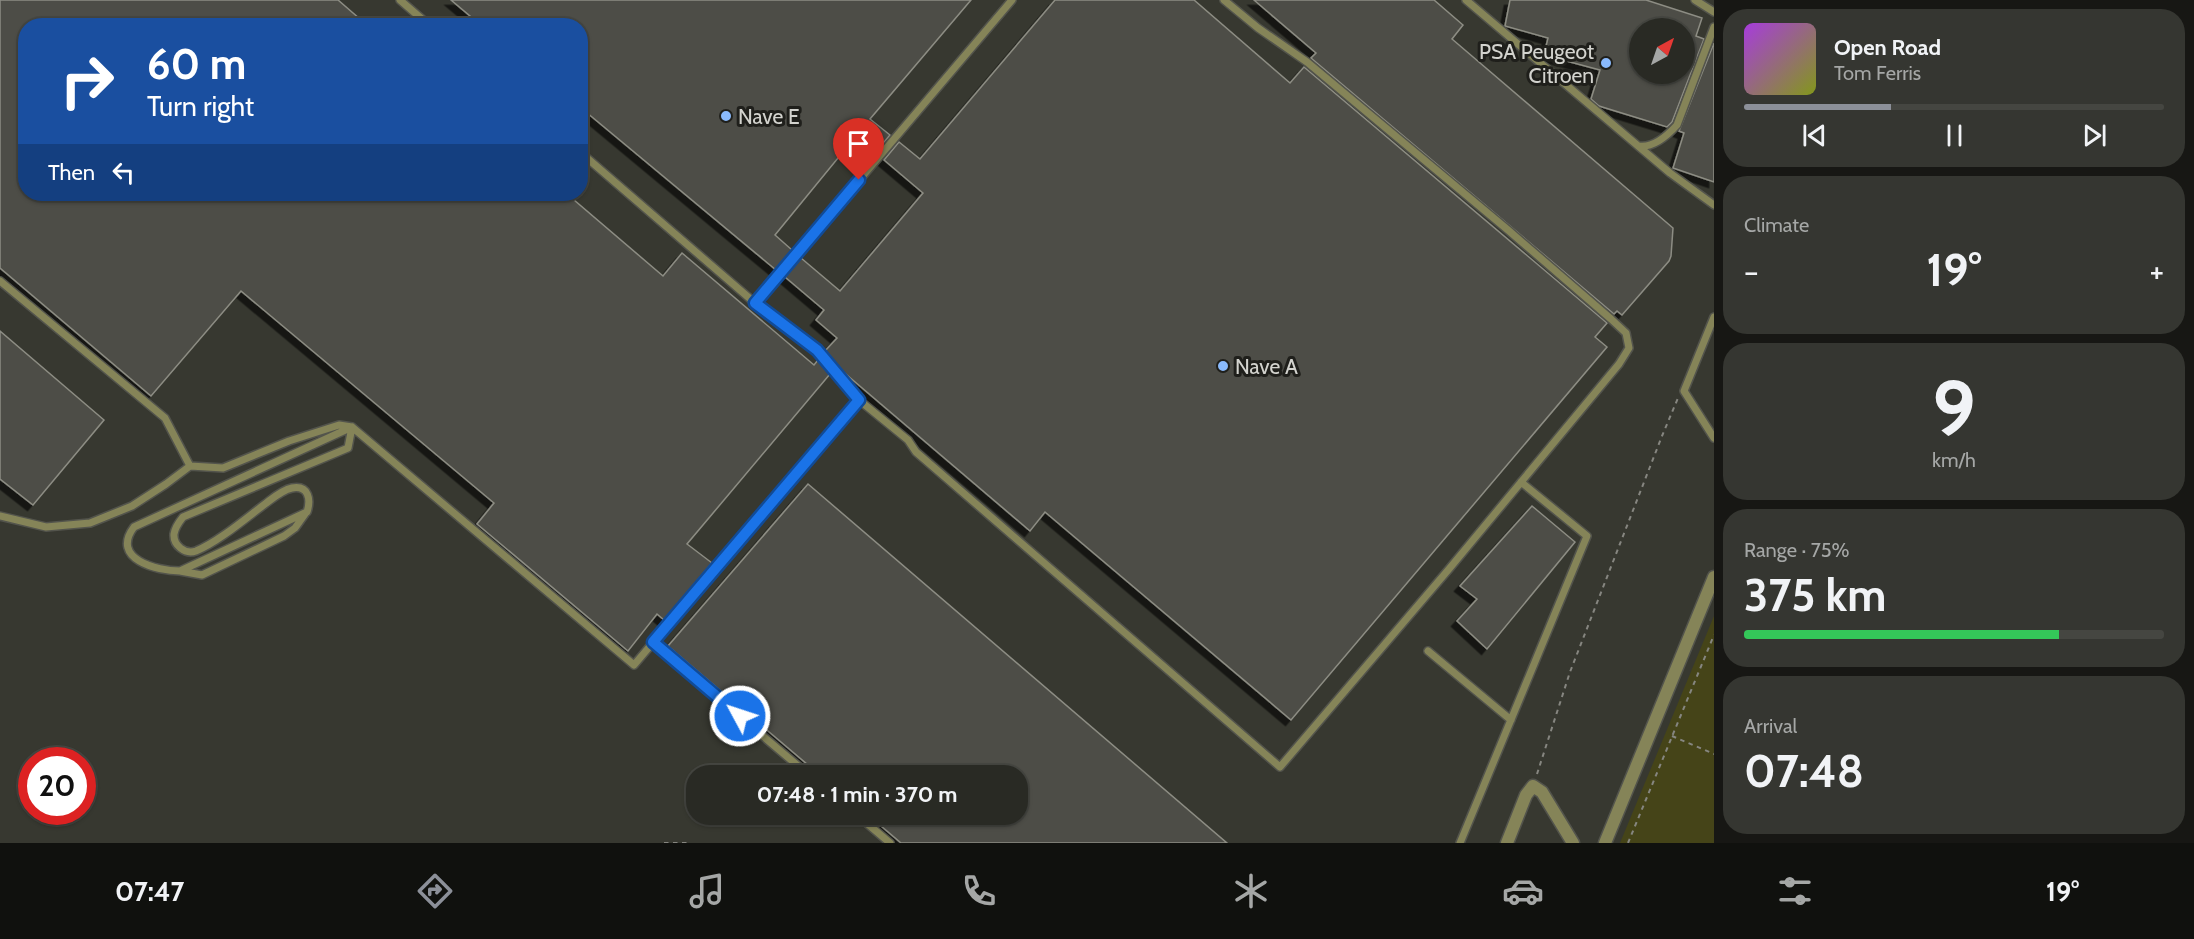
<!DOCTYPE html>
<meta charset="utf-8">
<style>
:root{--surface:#292a24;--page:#353631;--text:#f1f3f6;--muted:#a5a7a6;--line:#454641;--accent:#8c9099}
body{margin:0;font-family:Cabin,sans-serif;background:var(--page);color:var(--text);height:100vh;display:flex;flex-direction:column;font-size:22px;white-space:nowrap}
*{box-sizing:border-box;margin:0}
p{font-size:20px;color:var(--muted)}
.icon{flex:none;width:33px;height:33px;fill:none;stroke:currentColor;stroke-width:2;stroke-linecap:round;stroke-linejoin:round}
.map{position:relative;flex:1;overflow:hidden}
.drawer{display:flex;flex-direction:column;gap:9px;padding:9px;background:#171714;width:480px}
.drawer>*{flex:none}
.banner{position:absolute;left:18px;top:18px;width:570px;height:183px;border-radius:24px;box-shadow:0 2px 4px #0004,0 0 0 2px var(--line);background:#1a4fa0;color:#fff;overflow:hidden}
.needle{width:39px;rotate:40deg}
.buttons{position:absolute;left:1629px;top:18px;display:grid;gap:12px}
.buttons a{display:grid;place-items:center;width:66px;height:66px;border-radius:50%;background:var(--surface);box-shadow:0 2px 4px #0004,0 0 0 2px var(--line);font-size:30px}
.speed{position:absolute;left:18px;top:747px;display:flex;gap:12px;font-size:30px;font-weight:700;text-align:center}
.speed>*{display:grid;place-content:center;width:78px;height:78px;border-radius:50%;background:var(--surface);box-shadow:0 2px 4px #0004,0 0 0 2px var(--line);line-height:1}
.speed .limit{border:9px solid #d22;background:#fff;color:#111}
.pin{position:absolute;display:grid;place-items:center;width:51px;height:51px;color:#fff;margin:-62px -26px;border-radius:50% 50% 50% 0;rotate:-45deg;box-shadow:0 0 6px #0007}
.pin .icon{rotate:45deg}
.me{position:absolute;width:66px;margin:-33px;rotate:310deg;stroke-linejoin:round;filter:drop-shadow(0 0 4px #0008)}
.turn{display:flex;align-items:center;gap:21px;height:126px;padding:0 30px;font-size:27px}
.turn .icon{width:78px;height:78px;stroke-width:2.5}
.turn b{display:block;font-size:42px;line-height:51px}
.then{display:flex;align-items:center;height:57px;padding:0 30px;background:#0003;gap:12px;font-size:22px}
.big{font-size:45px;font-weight:700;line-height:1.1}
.drawer .widget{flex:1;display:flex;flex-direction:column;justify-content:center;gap:9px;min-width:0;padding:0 21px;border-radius:24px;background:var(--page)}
.drawer .dial{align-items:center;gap:0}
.dial b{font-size:78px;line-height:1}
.song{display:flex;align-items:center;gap:18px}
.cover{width:72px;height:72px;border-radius:9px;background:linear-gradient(135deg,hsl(280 70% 55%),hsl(70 70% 35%))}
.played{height:6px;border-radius:3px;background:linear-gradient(90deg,var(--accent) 35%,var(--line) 35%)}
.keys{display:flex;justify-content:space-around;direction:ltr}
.heat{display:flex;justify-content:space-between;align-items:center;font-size:33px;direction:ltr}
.charge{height:9px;border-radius:4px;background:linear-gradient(90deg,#34c759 75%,var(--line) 0)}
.trip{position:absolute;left:686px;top:765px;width:342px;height:60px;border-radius:24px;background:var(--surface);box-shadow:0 2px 4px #0004,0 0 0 2px var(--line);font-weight:700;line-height:60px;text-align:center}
.tabs{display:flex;height:96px;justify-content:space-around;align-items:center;background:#10110e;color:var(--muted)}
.tabs .icon{width:42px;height:42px}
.tabs .on{color:var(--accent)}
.tabs b{font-size:27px;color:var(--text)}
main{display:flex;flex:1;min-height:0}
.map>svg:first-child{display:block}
.green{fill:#454418}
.building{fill:#4e4e46;stroke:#8d8d84;stroke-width:1.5;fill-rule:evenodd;filter:url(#shadow)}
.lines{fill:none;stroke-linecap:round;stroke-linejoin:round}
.service-casing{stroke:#53544c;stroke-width:10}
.minor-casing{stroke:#53544c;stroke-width:15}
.path{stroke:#868680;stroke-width:2;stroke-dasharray:4.5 4.5;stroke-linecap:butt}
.service{stroke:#858458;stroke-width:7}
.minor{stroke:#858458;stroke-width:12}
.route-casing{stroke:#114b97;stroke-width:15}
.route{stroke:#1a73e8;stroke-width:10}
.poi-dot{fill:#8abafc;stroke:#1f1f1b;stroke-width:2}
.labels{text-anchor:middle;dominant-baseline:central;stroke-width:6;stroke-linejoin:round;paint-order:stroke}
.poi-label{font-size:21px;fill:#d3d3ce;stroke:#1f1f1b;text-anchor:start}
</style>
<main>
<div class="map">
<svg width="1714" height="843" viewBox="0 0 1714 843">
<defs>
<filter id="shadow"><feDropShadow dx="-5.5" dy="5.5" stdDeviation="0" flood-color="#0009"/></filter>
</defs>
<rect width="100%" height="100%" fill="#373830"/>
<path class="green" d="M1714,616V843H1620Z"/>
<path class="building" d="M0,0H338L368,26H26V194H567L663,276L682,253L814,365L818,360L830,374L687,544L712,563L664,620L657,614L628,651L477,524L494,503L241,291L151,396L0,268Z
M451,0H971L870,119L890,135L875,153L856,136L775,235L792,250L776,270L580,107V26H482Z
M1055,0H1194L1290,83L1304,67L1607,323L1595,337L1607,347L1291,720L1045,512L1030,531L841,370L825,351L837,338L816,320L824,310L785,277L801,258L840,291L923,193L884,160L899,142L920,159Z
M1254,0H1434L1463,25L1452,39L1673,228L1671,256L1669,261L1622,315L1617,311L1614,314L1311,58L1316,53Z
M1510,0H1646L1702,18L1696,36L1704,39L1672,122L1667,127L1599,106L1591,99L1600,70L1544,55L1548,38L1505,26ZM1640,28H1684V74H1640Z
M1714,43V182L1673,168L1684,133L1679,131Z
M0,331L104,420L33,505L0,479Z
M808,484L1227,843H901L867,814H1017V776H821L668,646Z
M1532,506L1575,542L1487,649L1457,621L1477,599L1460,586Z"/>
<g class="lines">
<defs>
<path id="service" d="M400,0L430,26
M1466,0L1670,173L1714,205
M1695,0L1714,12
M1639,146C1654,148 1668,135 1677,125L1714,27
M580,152L755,303L817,350L859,400L908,440L916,452L1280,767L1449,569L1619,364L1629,348L1626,333L1611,319L1508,230L1307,62L1258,28L1224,0
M0,281L165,418L190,466
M755,303L1012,0
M1714,317L1684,391L1714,438
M352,427L348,448L183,517C179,522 175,527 174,534C173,545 185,555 196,551C218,542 245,519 265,504C273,498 282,490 292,488C309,485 311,500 307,512L180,571C157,571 110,559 134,527Z
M0,516L46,527L90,523L132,506L166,484L190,466L223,468L289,441L339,425L352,427L634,665L859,400
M180,571L202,575L284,536L295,528L305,514
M653,643L810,776
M1428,651L1511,720
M856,814L890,843
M1460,843L1587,536L1521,482"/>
<path id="minor" d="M1507,843L1526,795L1533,786L1542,792L1573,843
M1605,843L1714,577"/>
</defs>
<use href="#service" class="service-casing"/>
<use href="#minor" class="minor-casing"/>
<path class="path" d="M1672,736L1714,754
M1537,774L1570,672L1662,436L1678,398
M664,843H690
M1628,843L1714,635"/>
<use href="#service" class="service"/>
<use href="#minor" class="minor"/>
</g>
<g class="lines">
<defs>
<path id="route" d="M740,716L653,642L859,400L817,350L755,303L859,180"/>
</defs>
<use href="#route" class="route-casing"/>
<use href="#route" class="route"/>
</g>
<g class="poi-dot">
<circle cx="1606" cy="63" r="6"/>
<circle cx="726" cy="116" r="6"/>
<circle cx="1223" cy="366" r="6"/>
</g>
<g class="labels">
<g class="poi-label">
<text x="1594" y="51" text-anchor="end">PSA Peugeot<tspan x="1594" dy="24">Citroen</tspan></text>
<text x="738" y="116">Nave E</text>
<text x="1235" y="366">Nave A</text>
</g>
</g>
</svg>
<div class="buttons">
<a><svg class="needle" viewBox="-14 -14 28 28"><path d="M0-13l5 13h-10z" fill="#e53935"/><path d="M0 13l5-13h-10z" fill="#a5a7a6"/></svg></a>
</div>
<div class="speed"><div class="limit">20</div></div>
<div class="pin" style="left:859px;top:180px;background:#d93025"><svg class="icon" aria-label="arrive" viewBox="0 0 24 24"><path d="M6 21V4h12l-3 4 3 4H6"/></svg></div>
<svg class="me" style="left:740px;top:716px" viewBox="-20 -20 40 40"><circle r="17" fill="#1a73e8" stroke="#fff" stroke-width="3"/><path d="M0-11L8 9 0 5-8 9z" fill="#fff"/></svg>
<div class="trip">07:48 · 1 min · 370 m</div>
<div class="banner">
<div class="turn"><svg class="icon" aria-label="right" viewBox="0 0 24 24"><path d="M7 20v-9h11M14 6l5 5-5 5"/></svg><div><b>60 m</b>Turn right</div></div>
<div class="then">Then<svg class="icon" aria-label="left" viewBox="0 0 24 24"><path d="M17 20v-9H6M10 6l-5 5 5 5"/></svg></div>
</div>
</div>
<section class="drawer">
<div class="widget">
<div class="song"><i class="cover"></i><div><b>Open Road</b><p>Tom Ferris</p></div></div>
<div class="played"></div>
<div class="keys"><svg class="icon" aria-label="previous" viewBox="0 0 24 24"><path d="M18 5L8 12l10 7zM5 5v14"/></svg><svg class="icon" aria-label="pause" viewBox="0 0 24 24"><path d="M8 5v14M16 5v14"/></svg><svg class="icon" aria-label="next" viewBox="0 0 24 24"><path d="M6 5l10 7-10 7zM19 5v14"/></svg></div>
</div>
<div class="widget"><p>Climate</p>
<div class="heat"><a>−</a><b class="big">19°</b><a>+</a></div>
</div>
<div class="widget dial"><b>9</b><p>km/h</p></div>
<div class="widget"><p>Range · 75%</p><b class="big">375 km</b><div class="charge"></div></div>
<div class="widget"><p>Arrival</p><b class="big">07:48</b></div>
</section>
</main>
<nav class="tabs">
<b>07:47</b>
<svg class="icon on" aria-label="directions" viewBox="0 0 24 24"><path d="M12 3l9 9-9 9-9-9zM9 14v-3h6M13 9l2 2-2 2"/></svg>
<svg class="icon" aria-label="music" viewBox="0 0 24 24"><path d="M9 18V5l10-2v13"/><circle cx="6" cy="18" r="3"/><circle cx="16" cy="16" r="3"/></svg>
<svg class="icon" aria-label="phone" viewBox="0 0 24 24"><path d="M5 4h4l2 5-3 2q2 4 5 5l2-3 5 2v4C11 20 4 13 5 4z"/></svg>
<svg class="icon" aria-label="climate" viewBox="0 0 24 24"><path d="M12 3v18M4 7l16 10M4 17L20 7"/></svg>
<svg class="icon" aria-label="car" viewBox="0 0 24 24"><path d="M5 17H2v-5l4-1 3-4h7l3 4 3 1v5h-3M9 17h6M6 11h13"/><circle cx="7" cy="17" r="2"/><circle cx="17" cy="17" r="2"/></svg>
<svg class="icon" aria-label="filters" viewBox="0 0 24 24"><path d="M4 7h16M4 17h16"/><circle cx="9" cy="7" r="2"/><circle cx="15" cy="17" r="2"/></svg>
<b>19°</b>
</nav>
